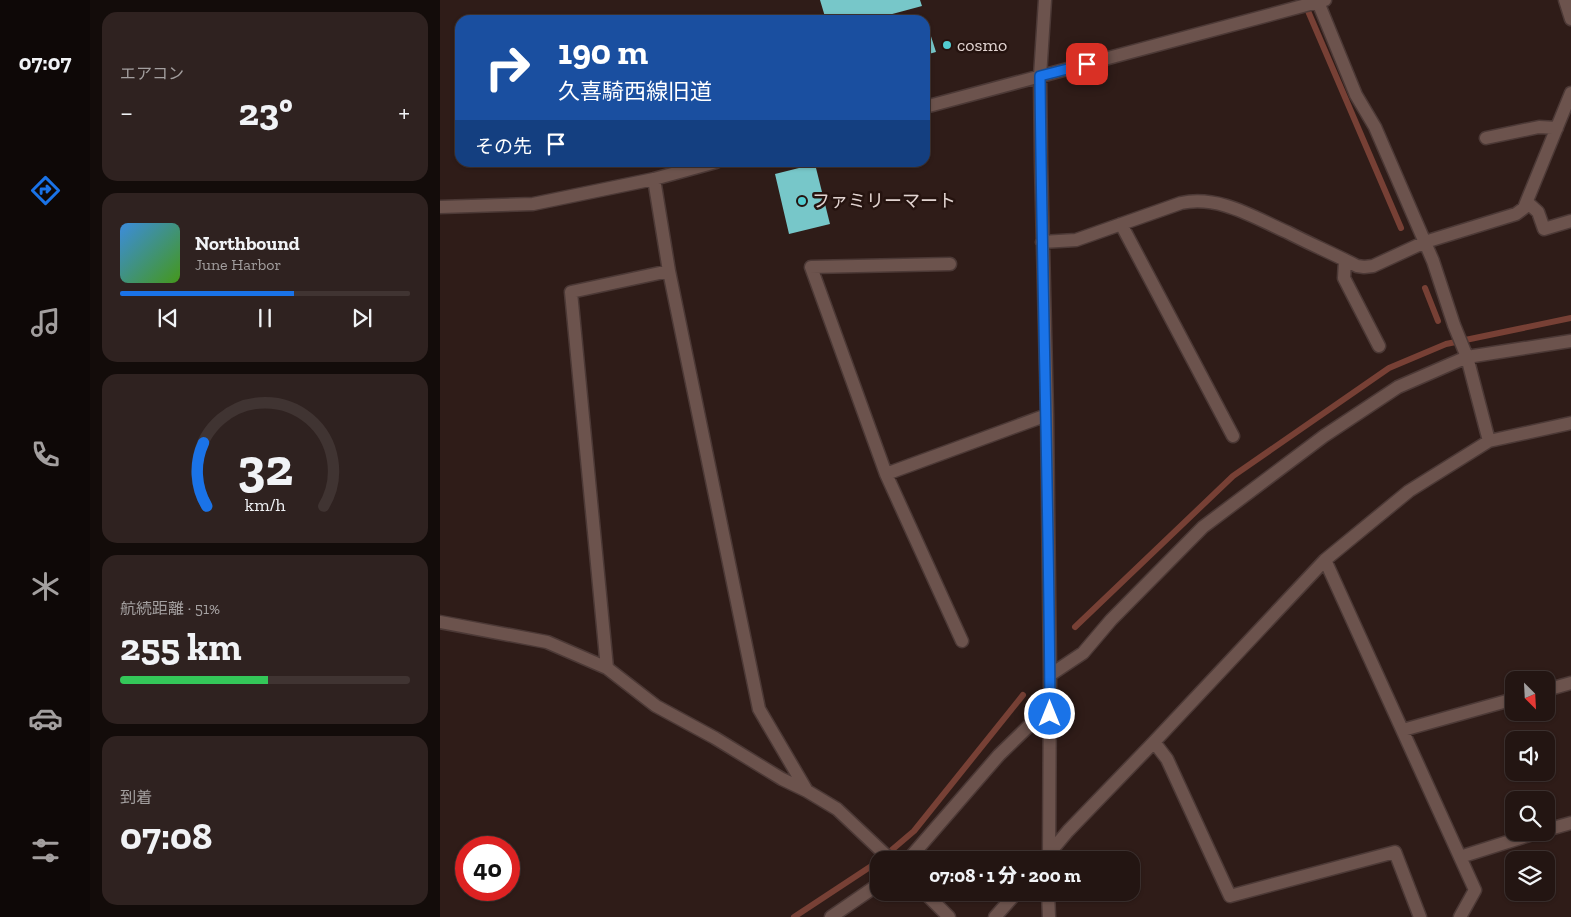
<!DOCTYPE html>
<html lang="ja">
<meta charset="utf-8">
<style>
:root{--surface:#231512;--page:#2f2220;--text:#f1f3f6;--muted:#a39f9f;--line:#403432;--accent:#1a73e8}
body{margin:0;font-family:"Zilla Slab","Noto Sans JP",serif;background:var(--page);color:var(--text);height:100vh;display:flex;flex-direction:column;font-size:19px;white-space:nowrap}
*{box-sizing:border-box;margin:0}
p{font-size:16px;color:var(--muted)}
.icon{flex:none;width:28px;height:28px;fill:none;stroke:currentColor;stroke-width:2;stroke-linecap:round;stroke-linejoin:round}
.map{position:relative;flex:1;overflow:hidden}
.panel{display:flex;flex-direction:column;gap:12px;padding:12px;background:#130c0a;width:350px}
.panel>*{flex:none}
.hud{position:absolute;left:15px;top:15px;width:475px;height:152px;border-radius:15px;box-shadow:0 1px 4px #0004,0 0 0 1px var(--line);background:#1a4fa0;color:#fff;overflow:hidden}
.needle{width:32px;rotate:156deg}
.controls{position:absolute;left:1065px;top:671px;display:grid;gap:10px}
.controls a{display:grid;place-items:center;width:50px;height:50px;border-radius:10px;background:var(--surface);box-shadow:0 1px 4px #0004,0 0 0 1px var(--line);font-size:25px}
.speed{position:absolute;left:15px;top:836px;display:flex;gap:10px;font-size:25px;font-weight:700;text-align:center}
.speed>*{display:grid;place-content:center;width:65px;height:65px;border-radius:50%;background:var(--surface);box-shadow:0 1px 4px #0004,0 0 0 1px var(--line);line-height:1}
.speed .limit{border:8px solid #d22;background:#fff;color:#111}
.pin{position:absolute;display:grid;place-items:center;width:42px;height:42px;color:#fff;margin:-21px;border-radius:10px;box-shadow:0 2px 8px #0006}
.me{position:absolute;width:55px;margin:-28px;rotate:0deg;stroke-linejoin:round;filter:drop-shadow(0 0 4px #0008)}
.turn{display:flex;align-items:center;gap:18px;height:105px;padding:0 20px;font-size:22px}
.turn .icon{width:65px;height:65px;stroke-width:2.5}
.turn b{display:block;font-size:35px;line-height:42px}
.then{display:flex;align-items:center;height:48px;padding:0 20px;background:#0003;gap:10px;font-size:19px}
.big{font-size:38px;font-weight:800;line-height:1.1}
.panel .card{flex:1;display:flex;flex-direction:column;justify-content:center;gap:8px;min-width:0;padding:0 18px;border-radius:15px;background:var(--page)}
.panel .dial{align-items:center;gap:0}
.dial svg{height:130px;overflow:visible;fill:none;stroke:var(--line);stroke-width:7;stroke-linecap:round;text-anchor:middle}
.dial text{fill:var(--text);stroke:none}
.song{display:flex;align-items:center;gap:15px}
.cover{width:60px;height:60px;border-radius:8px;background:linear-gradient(135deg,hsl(210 70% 55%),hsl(100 70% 35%))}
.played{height:5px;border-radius:2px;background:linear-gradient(90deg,var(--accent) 60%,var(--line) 60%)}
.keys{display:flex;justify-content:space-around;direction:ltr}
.heat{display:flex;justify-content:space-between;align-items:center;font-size:28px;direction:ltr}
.charge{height:8px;border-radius:4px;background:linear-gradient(90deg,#34c759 51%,var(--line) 0)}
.trip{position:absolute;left:430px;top:851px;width:270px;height:50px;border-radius:15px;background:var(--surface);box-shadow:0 1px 4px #0004,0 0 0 1px var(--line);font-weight:800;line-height:50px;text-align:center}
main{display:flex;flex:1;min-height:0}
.menu{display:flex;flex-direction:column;width:90px;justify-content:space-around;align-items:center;background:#0e0807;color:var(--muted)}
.menu .icon{width:35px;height:35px}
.menu .active{color:var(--accent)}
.menu b{font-size:22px;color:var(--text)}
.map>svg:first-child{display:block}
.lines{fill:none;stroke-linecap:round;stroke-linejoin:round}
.stream{stroke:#774035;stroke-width:6}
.building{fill:#77c7c9}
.minor-casing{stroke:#4c3936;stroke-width:15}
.minor{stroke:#6c534d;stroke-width:12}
.route-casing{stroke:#114b97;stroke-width:12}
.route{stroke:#1a73e8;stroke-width:9}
.poi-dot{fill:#52ccd0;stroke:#25130f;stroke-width:2}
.labels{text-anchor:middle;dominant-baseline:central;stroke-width:5;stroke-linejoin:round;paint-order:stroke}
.poi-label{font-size:18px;fill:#e2d4d1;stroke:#25130f;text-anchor:start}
</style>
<main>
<nav class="menu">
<b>07:07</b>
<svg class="icon active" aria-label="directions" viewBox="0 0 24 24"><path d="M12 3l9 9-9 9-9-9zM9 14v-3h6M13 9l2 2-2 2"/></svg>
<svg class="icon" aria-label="music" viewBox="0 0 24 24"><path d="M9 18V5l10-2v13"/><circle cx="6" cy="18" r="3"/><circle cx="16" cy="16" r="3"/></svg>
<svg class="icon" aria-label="phone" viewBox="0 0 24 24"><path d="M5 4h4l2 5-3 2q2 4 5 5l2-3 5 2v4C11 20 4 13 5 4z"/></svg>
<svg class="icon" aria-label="climate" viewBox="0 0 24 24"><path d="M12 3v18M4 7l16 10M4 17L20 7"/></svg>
<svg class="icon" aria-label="car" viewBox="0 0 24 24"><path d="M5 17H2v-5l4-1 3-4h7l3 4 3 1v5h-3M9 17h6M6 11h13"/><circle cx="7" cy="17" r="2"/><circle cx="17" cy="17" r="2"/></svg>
<svg class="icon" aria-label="filters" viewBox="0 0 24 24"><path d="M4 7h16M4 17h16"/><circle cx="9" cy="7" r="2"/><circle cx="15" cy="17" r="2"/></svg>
</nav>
<section class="panel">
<div class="card"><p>エアコン</p>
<div class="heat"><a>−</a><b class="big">23°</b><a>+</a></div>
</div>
<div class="card">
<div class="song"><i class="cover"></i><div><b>Northbound</b><p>June Harbor</p></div></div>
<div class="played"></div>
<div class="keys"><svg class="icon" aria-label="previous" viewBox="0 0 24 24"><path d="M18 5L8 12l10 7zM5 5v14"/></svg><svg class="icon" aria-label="pause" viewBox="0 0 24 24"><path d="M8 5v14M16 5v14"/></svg><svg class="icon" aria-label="next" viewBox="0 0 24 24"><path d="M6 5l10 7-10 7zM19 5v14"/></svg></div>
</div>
<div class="card dial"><svg viewBox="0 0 100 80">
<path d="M14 69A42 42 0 1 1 86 69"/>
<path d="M14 69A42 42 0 0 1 12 30" stroke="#1a73e8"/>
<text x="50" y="56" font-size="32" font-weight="700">32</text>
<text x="50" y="72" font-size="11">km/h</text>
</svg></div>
<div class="card"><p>航続距離 · 51%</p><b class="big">255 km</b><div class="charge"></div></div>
<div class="card"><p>到着</p><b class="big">07:08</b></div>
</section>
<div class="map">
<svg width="1131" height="917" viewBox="0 0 1131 917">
<rect width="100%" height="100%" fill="#2f1c18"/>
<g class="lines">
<path class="stream" d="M865,4L961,228
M985,288L998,321
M635,627L793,476L949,368L1006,344L1131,318
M440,860L474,831L583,695
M354,917L439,861"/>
</g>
<path class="building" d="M380,0H480L482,6L430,20H386Z
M489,30L496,52L485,55V31Z
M375,164L390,224L349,234L335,174Z"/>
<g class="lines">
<defs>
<path id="minor" d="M605,0L600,76L601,162L607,415L610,675L609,860
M1125,0L1131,19
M878,2L916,95L935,127L993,261L1014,325L1027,357L1049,441
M485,107L885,0
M1046,138L1099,127L1117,128
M1087,202L1098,212L1104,229L1131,221
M0,207L93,204L214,179L276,162
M681,224L793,436
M602,242L636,240L741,203C779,195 813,217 847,232C870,244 894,254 917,266L924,267L933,266L985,242L1076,214L1084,208L1131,93
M905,260L904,278L939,346
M510,264L371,267L446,474L522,641
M229,271L319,709L367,791
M446,474L607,415
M885,560L1035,890L1020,917
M0,622L107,642L167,668L216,706L275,738L342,779L367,791L397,809L451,860
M167,668L131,292L229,271L214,179
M610,675L643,653L671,620L763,527L884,436L958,387L1027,357L1131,341
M1106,690L1131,683
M963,730L1074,699
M714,742L727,759L790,896L955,852L980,917
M1106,830L1131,823
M607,856L628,831L714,742L885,560L969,491L1049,441L1131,423
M1020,857L1099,832
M468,860L559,755L595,720L610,714
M484,892L509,917
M608,892L609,917
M391,917L439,884
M555,917L577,892"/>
</defs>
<use href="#minor" class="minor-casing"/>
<use href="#minor" class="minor"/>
</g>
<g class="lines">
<defs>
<path id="route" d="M610,714C609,501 602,289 600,76L647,64"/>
</defs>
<use href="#route" class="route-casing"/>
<use href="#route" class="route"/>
</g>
<g class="poi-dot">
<circle cx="507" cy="45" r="5"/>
<circle cx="362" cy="201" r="5"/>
</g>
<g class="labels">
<g class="poi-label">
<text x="517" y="45">cosmo</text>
<text x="372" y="201">ファミリーマート</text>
</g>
</g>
</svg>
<div class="controls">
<a><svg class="needle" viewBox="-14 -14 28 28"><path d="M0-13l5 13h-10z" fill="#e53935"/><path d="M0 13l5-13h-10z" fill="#a39f9f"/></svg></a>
<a><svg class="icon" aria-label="sound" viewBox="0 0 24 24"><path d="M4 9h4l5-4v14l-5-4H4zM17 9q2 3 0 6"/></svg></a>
<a><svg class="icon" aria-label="search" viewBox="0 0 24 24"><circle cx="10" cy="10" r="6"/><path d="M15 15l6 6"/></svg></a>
<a><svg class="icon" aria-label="layers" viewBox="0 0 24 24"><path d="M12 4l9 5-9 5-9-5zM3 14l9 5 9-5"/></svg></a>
</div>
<div class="speed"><div class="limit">40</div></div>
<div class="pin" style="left:647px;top:64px;background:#d93025"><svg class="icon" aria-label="arrive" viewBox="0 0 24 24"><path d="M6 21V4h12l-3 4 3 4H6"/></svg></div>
<svg class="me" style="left:610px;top:714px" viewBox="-20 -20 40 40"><circle r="17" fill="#1a73e8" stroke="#fff" stroke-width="3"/><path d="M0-11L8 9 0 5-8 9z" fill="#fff"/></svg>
<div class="trip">07:08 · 1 分 · 200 m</div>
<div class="hud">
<div class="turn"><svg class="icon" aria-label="right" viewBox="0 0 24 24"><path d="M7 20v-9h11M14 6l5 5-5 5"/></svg><div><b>190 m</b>久喜騎西線旧道</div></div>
<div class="then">その先<svg class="icon" aria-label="arrive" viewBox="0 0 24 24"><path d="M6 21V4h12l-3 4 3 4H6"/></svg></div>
</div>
</div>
</main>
